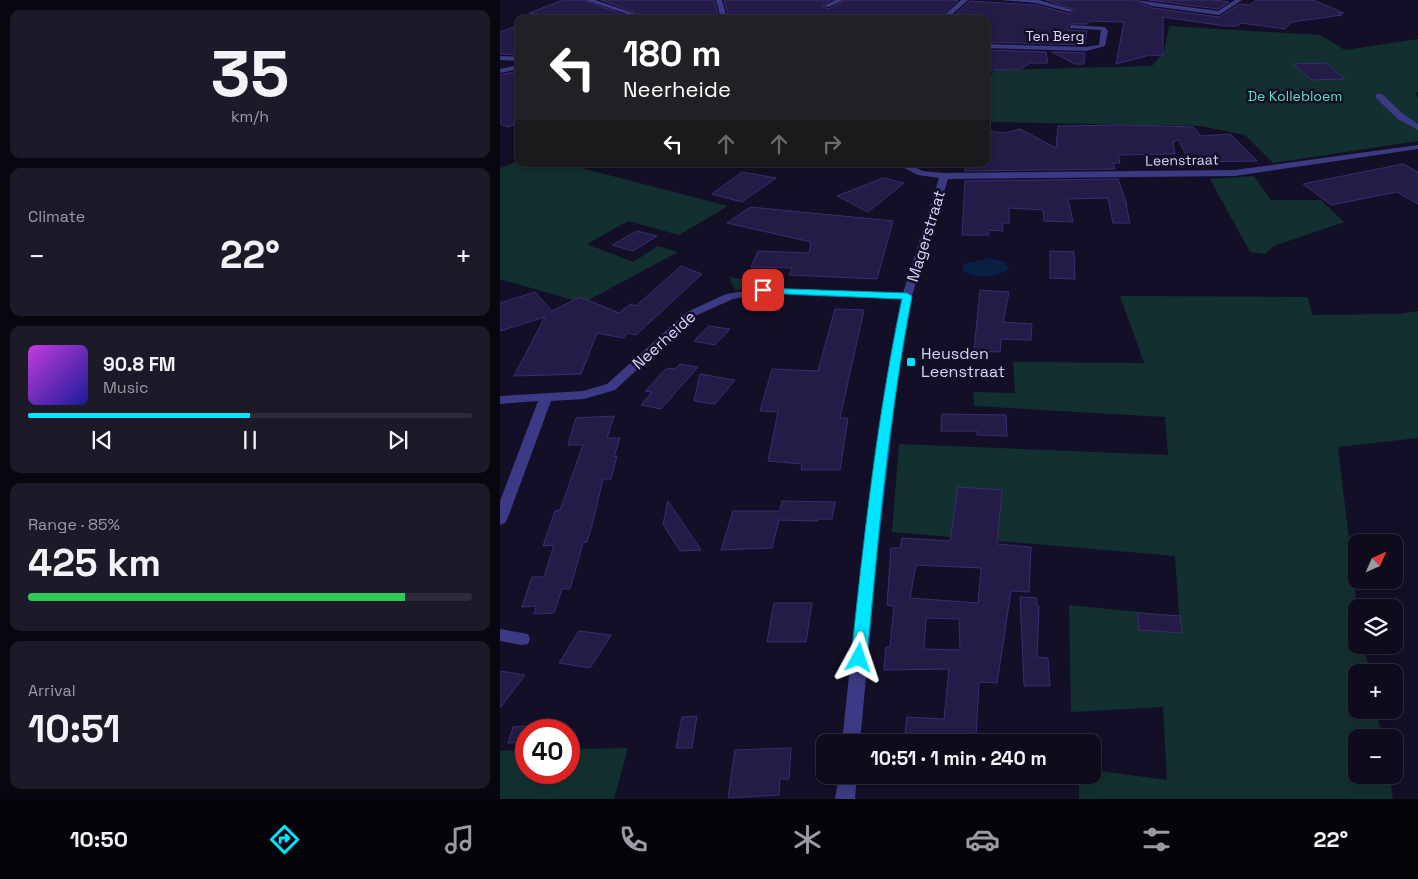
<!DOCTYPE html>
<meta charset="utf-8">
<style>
:root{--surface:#0e0b1c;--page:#1c1929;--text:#f1f3f6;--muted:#9b9ba3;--line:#2e2b3b;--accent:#00e5ff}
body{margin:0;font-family:"Space Grotesk",sans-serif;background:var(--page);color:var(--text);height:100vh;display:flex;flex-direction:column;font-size:19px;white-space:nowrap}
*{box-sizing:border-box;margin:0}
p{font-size:16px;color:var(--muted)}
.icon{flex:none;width:28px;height:28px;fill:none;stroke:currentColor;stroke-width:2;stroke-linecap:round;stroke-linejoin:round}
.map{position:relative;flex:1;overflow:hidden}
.details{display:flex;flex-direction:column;gap:10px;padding:10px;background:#08060f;width:500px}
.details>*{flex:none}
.guide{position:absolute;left:15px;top:15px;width:475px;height:152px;border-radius:10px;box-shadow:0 2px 8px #0003,0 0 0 1px var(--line);background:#202124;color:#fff;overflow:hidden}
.needle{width:32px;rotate:45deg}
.fabs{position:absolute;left:848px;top:534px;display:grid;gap:10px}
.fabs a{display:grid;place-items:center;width:55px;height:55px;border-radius:10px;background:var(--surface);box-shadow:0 2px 8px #0003,0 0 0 1px var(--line);font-size:25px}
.speed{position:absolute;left:15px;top:719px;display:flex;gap:10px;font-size:25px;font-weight:700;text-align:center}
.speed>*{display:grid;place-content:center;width:65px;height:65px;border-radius:50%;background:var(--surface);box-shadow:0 2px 8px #0003,0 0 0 1px var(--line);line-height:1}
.speed .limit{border:8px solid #d22;background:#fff;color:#111}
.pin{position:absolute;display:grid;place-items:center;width:42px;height:42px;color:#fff;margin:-21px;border-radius:10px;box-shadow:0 2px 8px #0006}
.me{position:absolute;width:55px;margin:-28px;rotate:5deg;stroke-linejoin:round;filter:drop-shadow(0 0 4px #0008)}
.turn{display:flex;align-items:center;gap:18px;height:105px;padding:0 25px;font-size:22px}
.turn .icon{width:65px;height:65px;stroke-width:2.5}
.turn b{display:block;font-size:35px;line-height:42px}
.lanes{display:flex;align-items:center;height:48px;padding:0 25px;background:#0003;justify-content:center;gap:25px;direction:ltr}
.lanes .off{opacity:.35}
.big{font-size:38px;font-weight:700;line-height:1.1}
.details .widget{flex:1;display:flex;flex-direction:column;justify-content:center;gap:8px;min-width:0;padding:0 18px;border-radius:10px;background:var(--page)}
.details .dial{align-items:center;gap:0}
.dial b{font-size:65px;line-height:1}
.song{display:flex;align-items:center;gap:15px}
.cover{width:60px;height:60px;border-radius:8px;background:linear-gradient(135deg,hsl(290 70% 55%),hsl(240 70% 35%))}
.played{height:5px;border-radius:2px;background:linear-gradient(90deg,var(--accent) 50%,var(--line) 50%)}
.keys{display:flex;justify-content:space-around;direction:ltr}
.heat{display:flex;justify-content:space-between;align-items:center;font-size:28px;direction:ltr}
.charge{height:8px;border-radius:4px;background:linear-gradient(90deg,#34c759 85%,var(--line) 0)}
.trip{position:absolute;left:316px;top:734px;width:285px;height:50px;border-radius:10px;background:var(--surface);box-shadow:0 2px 8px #0003,0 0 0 1px var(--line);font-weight:700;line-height:50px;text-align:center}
.tabs{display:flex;height:80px;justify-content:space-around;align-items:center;background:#06040b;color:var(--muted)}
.tabs .icon{width:35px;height:35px}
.tabs .active{color:var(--accent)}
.tabs b{font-size:22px;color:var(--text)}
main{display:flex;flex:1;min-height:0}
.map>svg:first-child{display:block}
.green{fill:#12302f}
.water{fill:#0a1f44}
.building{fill:#241b47;stroke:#3b2d73;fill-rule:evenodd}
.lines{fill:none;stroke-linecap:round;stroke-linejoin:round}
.minor{fill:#3d3a85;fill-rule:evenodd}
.route{fill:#00e5ff;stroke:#0095a6}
.poi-dot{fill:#00e5ff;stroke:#130f26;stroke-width:2}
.labels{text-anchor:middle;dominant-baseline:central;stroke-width:5;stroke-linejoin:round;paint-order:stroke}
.far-street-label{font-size:14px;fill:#d9d4ff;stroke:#130f26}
.far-park-label{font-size:14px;fill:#5fe0c0;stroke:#130f26}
.street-label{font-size:16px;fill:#d9d4ff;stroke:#130f26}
.poi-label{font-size:16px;fill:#d9d4ff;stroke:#130f26;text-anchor:start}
</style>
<main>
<section class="details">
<div class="widget dial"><b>35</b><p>km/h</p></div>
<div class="widget"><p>Climate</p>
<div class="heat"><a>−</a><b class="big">22°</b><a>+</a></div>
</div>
<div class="widget">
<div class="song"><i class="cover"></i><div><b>90.8 FM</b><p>Music</p></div></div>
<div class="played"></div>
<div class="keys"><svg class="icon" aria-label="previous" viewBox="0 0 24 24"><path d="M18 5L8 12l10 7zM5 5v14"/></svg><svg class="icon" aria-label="pause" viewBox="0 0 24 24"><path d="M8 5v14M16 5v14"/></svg><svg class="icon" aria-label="next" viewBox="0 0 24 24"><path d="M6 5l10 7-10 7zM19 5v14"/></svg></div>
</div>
<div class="widget"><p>Range · 85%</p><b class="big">425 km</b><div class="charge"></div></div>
<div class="widget"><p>Arrival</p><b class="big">10:51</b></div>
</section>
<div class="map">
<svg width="918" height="799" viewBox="0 0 918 799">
<rect width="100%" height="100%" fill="#130f26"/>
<path class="green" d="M669,26L820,35L845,50L918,39V92H915L918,97V141L773,163L745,135L700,126L486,122V86L494,70L652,66L664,52Z
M19,161V164H66L228,206L179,235L128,221L87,244L133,262L158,246L178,252L83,303L0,279V168Z
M754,176L771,200H821L844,222L774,246L765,254L750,252L710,179Z
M229,277H230L264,283L262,287L235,290Z
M620,296L808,297L812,315L897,314L918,311V438L838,447L857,607L856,645H864L869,672H856V710H876L882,737L856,738V775H889L893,799H579V775H592L593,770L667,780L663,707L571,712L569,605L679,616L675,556L392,532L399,444L668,455L665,417L474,406L473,392L515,393L513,362L644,363Z
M128,748L114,799H0V751L26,750V772H69V749Z"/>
<path class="water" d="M490,258L505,262L509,269C498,277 472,280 462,270L464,264Z"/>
<path class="building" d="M63,0H84L135,19H65L46,16L48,19H34L44,15L29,13Z
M101,0H214L219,19H153Z
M224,0H331L322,6L329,9L345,0H458L438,19H229Z
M546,0H633L652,8L719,17L740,4L750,5L756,0H813L844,13H838L842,15L792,22L785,29L741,23L738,26H725L663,17V56L650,55L616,64L624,22L590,21L587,24H569L567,28L569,30L587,31L585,45L486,42V19H450L470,1L536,5L570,14L575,10Z
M649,0H714L729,2L718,9Z
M19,25V55L0,54V32Z
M486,50L546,52L548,63H530L521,69L486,70Z
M552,52L585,53L584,64H575Z
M826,63L845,79L812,80L793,64Z
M19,71V123L8,127L0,124V75Z
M623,125L693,127L701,136L730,134L757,161L689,162L679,140L673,142L675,154L618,155L620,163H613L615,169L465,171V164H486V131L505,133L520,129L556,148L558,126Z
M903,164L918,172V204L897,192L831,205L803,184Z
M242,172L276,178L242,202L212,194Z
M383,178L404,183L368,212L337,196Z
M618,179L627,205H626L630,223H613L608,198L568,199L573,222L544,221L543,210L509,208V223H502L503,231L489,230V235H462L465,181Z
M250,207L393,221L377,279L289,275L292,268L251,267L258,251L309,253L311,242L227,223Z
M137,231L157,236L133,251L112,245Z
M550,251L574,252L575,279L550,278Z
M181,266L202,274L136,335L128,333L123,338L97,333L81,374L14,376L45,317L0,331V303L35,292L52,311L80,297L119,313L130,304L136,306Z
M480,290L509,292L503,322L532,324L531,340L501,339L500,352L474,351Z
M335,309L364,310L340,418H348L340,470H301L302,464L268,461L278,412L260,411L272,369L318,371Z
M209,326L230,329L215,345L194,341Z
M180,364L198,367L161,409L141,405L152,392L145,391L167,368L175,369Z
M200,374L235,380L215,404L194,401Z
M442,414L506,415L507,436L477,435V431H441Z
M114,416L107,438H120L114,457L117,456L111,479H103L92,526L87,542L83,543L70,589H62L54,613L34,614L36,606L22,607L32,577H44L54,545L43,546L55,511L60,510L83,445H68L76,418Z
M458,487L502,490L497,544L531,547L529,592L511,591L497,683L479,682L476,738L465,737V742H404L407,717L444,719L449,669L384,670L386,647H390L394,606L387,605L391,548H400L402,538L450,541ZM416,565L481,568L478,603L410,598ZM426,618L459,619L460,650L424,649Z
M168,501L201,550L180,551L163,524Z
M282,501L335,502L332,519H318V521L279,520L272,548L221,550L233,511H280Z
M520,597L537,598V605L539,606L537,657L548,658L550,686H524Z
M274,603H312L306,642H267Z
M638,613L680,616L682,633L639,630Z
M79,631L111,635L90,668L59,663Z
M0,671L25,675L0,708Z
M197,716L192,748H176L182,717Z
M26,726V742L8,743L13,727Z
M291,748L289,779H280L279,795L228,798L235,750Z"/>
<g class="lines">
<path class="minor" d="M86,0H95L151,19H141Z
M216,0H222L227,19H221Z
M335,0H343L329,7L324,6Z
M461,0H468L447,19H440Z
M500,0H539L573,10L570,12L536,3Z
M635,0L718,11L735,0H742L719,15L652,6Z
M571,25L605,27L608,31L605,46L586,51L486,48V44L586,47L599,45L601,30L569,28Z
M0,56L19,57V61L0,60Z
M19,65V69L0,73V69Z
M876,94H882L904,115L918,124V130L898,119L876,98Z
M918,145V149L735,176L448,179L412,296L398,375L377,559L360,742H342C358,594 372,445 401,299L263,294L233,299L195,316L115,390L84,399L51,401L7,520L5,523L0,525V501L38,401L0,404V396L83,391L107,384L187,312L226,294L263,288L403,293L439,178L418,175L396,164H407L423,171L444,173L735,170Z
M0,629L28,634L30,639L28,644L22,645L0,641Z
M339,775H357L355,799H335Z"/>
</g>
<path class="route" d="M260,288L407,293L412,296C389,416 378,537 367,658L365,662L359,664L354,662L351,658C364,537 377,417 402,299L263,293L259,290Z"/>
<rect class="poi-dot" x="406" y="357" width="10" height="10" rx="2.5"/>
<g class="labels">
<g class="far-street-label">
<text x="555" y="36">Ten Berg</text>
<text transform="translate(682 160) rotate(-1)">Leenstraat</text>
</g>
<g class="far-park-label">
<text x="795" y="96">De Kollebloem</text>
</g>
<g class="street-label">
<text transform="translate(426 236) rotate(-73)">Magerstraat</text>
<text transform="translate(164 340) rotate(-42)">Neerheide</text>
</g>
<g class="poi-label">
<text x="421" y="353">Heusden<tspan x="421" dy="18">Leenstraat</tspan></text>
</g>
</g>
</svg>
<div class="fabs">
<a><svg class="needle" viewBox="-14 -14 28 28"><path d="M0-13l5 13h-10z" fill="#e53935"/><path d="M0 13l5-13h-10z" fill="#9b9ba3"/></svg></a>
<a><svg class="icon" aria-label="layers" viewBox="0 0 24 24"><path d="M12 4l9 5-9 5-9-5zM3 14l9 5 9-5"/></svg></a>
<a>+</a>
<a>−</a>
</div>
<div class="speed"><div class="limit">40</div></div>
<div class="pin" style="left:263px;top:290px;background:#d93025"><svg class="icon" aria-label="arrive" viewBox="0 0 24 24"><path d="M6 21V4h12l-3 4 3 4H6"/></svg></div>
<svg class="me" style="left:359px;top:658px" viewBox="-20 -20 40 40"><path d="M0-17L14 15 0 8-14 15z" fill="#00e5ff" stroke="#fff" stroke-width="4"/></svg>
<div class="trip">10:51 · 1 min · 240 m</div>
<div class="guide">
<div class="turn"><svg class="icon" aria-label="left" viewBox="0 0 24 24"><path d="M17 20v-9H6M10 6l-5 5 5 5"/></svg><div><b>180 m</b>Neerheide</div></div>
<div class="lanes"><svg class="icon" aria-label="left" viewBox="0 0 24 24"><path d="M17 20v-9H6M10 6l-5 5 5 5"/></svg><svg class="icon off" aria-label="ahead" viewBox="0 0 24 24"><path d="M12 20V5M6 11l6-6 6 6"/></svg><svg class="icon off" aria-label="ahead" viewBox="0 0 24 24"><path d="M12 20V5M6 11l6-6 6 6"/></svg><svg class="icon off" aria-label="right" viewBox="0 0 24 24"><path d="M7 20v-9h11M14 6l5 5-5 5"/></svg></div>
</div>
</div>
</main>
<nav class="tabs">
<b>10:50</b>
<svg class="icon active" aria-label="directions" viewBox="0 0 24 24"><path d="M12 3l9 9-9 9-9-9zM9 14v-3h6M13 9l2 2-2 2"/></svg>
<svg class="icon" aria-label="music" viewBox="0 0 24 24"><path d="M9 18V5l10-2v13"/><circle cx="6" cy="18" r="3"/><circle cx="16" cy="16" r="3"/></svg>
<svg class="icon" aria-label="phone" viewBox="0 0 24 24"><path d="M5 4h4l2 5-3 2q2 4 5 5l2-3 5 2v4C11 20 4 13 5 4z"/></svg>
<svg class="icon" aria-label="climate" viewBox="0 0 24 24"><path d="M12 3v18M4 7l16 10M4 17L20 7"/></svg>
<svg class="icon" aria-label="car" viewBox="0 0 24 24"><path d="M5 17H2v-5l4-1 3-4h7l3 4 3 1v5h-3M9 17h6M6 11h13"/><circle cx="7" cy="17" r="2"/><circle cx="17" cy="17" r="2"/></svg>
<svg class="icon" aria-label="filters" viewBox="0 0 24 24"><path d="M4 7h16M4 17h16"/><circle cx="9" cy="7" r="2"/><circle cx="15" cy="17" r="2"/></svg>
<b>22°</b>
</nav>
